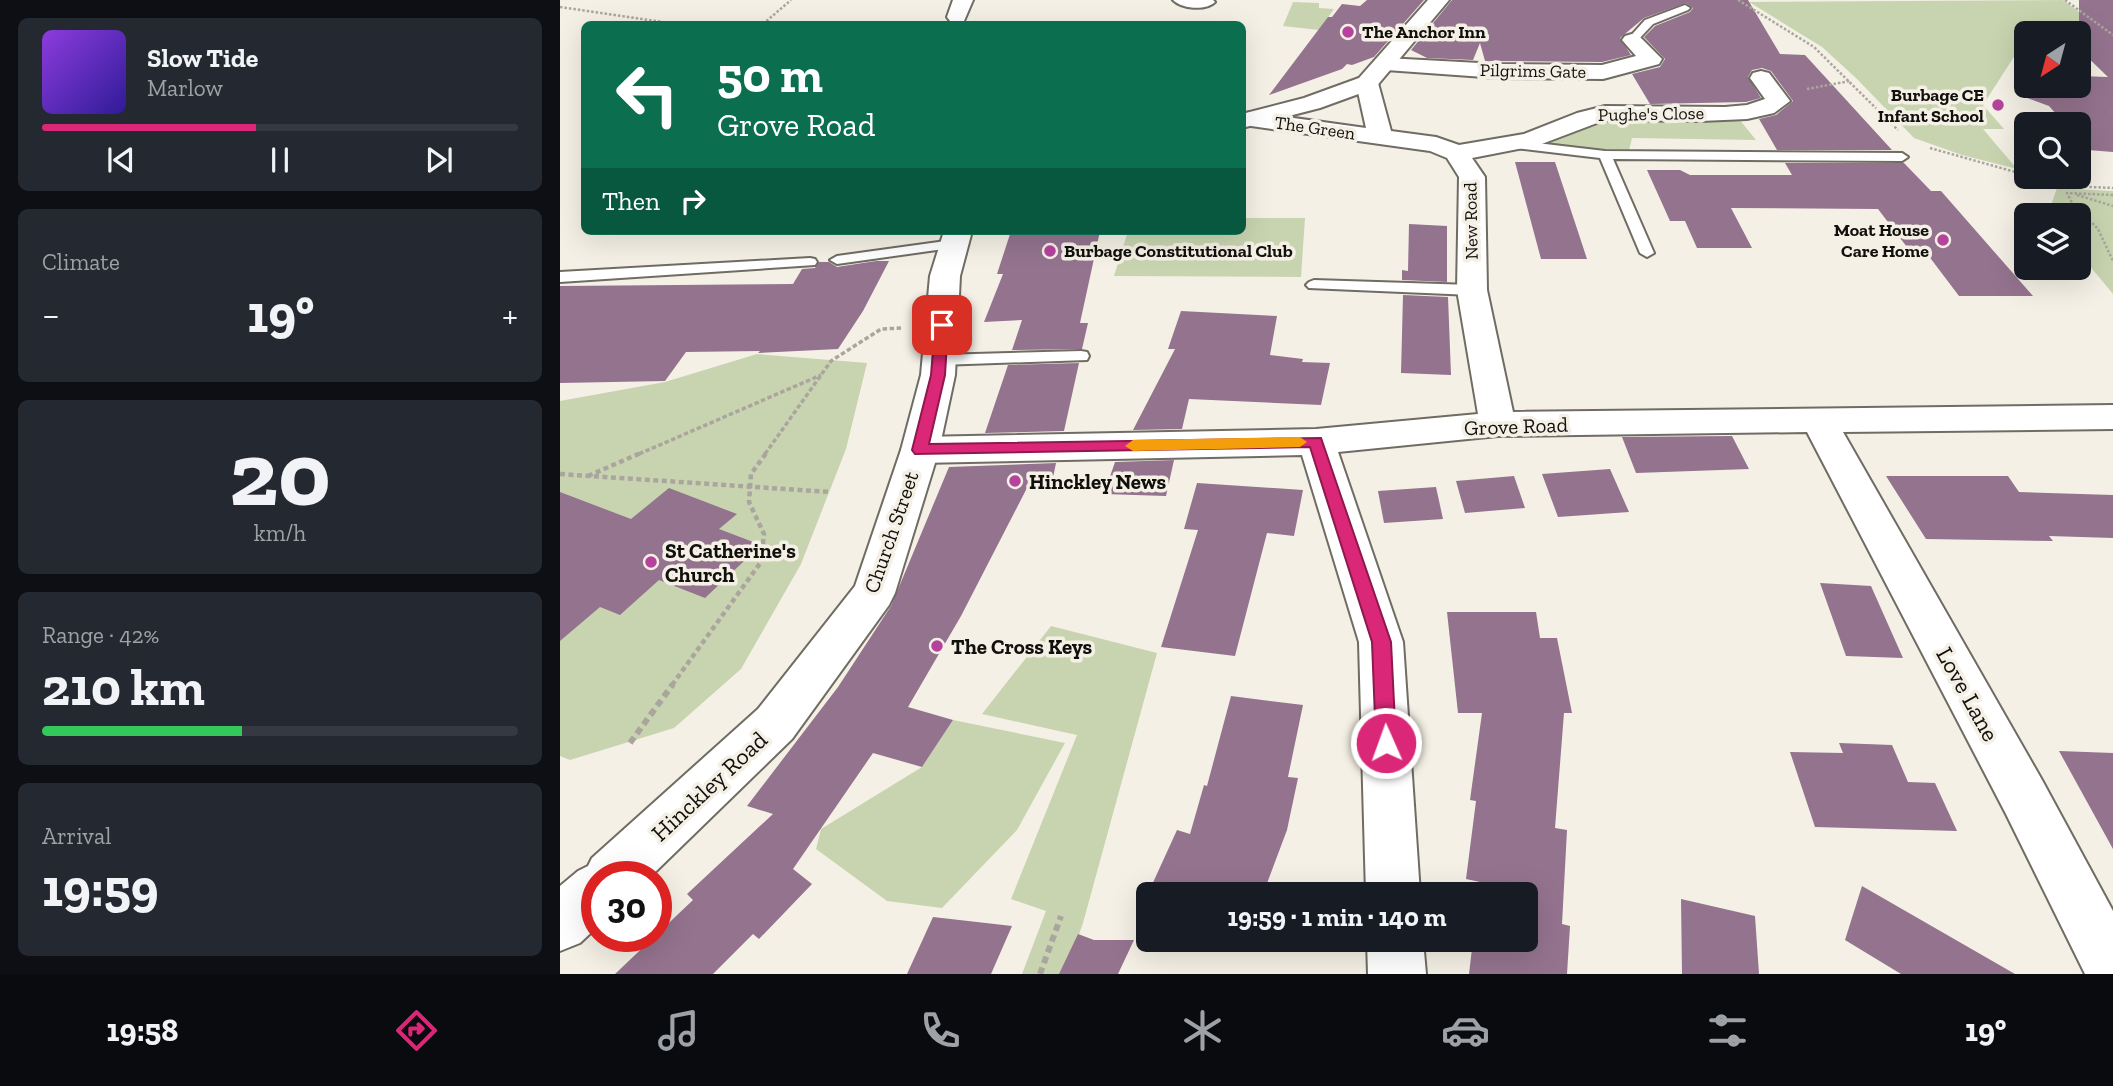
<!DOCTYPE html>
<meta charset="utf-8">
<style>
:root{--surface:#171b24;--page:#242831;--text:#f1f3f6;--muted:#9ea1a6;--line:#363941;--accent:#db2777}
body{margin:0;font-family:"Zilla Slab",serif;background:var(--page);color:var(--text);height:100vh;display:flex;flex-direction:column;font-size:26px;white-space:nowrap}
*{box-sizing:border-box;margin:0}
p{font-size:23px;color:var(--muted)}
.icon{flex:none;width:38px;height:38px;fill:none;stroke:currentColor;stroke-width:2;stroke-linecap:round;stroke-linejoin:round}
.map{position:relative;flex:1;overflow:hidden}
.drawer{display:flex;flex-direction:column;gap:18px;padding:18px;background:#0d0f14;width:560px}
.drawer>*{flex:none}
.banner{position:absolute;left:21px;top:21px;width:665px;height:214px;border-radius:10px;box-shadow:0 7px 28px #0002;background:#0b6e4f;color:#fff;overflow:hidden}
.needle{width:46px;rotate:216deg}
.controls{position:absolute;left:1454px;top:21px;display:grid;gap:14px}
.controls a{display:grid;place-items:center;width:77px;height:77px;border-radius:10px;background:var(--surface);box-shadow:0 7px 28px #0002;font-size:35px}
.speed{position:absolute;left:21px;top:861px;display:flex;gap:14px;font-size:35px;font-weight:700;text-align:center}
.speed>*{display:grid;place-content:center;width:91px;height:91px;border-radius:50%;background:var(--surface);box-shadow:0 7px 28px #0002;line-height:1}
.speed .limit{border:10px solid #d22;background:#fff;color:#111}
.pin{position:absolute;display:grid;place-items:center;width:60px;height:60px;color:#fff;margin:-30px;border-radius:14px;box-shadow:0 4px 10px #0006}
.me{position:absolute;width:77px;margin:-38px;rotate:358deg;stroke-linejoin:round;filter:drop-shadow(0 0 5px #0008)}
.turn{display:flex;align-items:center;gap:24px;height:147px;padding:0 21px;font-size:32px}
.turn .icon{width:91px;height:91px;stroke-width:2.5}
.turn b{display:block;font-size:49px;line-height:60px}
.then{display:flex;align-items:center;height:66px;padding:0 21px;background:#0003;gap:14px;font-size:26px}
.big{font-size:52px;font-weight:700;line-height:1.1}
.drawer .widget{flex:1;display:flex;flex-direction:column;justify-content:center;gap:10px;min-width:0;padding:0 24px;border-radius:10px;background:var(--page)}
.drawer .dial{align-items:center;gap:0}
.dial b{font-size:91px;line-height:1}
.song{display:flex;align-items:center;gap:21px}
.cover{width:84px;height:84px;border-radius:10px;background:linear-gradient(135deg,hsl(270 70% 55%),hsl(250 70% 35%))}
.played{height:7px;border-radius:4px;background:linear-gradient(90deg,var(--accent) 45%,var(--line) 45%)}
.keys{display:flex;justify-content:space-around;direction:ltr}
.heat{display:flex;justify-content:space-between;align-items:center;font-size:38px;direction:ltr}
.charge{height:10px;border-radius:5px;background:linear-gradient(90deg,#34c759 42%,var(--line) 0)}
.trip{position:absolute;left:576px;top:882px;width:402px;height:70px;border-radius:10px;background:var(--surface);box-shadow:0 7px 28px #0002;font-weight:700;line-height:70px;text-align:center}
.tab-bar{display:flex;height:112px;justify-content:space-around;align-items:center;background:#090b0e;color:var(--muted)}
.tab-bar .icon{width:49px;height:49px}
.tab-bar .selected{color:var(--accent)}
.tab-bar b{font-size:32px;color:var(--text)}
main{display:flex;flex:1;min-height:0}
.map>svg:first-child{display:block}
.green{fill:#c8d4b0}
.building{fill:#94738e}
.lines{fill:none;stroke-linecap:round;stroke-linejoin:round}
.service-casing{stroke:#706c63;stroke-width:4}
.minor-casing{stroke:#706c63;stroke-width:4}
.secondary-casing{stroke:#706c63;stroke-width:4}
.path-far3{stroke:#aaa69e;stroke-width:2.5;stroke-dasharray:2.5 2;stroke-linecap:butt}
.path-far2{stroke:#aaa69e;stroke-width:3.5;stroke-dasharray:4.5 2.5;stroke-linecap:butt}
.path-far1{stroke:#aaa69e;stroke-width:4.5;stroke-dasharray:5 3.5;stroke-linecap:butt}
.path{stroke:#aaa69e;stroke-width:6;stroke-dasharray:7 4.5;stroke-linecap:butt}
.service{fill:#fff;fill-rule:evenodd}
.minor{fill:#fff;fill-rule:evenodd}
.secondary{fill:#fff;fill-rule:evenodd}
.route{fill:#db2777;stroke:#8e194d;stroke-width:2}
.slow{fill:#f59e0b}
.poi-dot{fill:#b5439d;stroke:#f4f0e5;stroke-width:2.5}
.labels{text-anchor:middle;dominant-baseline:central;stroke-width:7;stroke-linejoin:round;paint-order:stroke}
.far-poi-label{font-size:18px;font-weight:bold;fill:#12100d;stroke:#f4f0e5;text-anchor:start}
.far-street-label{font-size:18px;fill:#12100d;stroke:#f4f0e5}
.street-label{font-size:21px;fill:#12100d;stroke:#f4f0e5}
.poi-label{font-size:21px;font-weight:bold;fill:#12100d;stroke:#f4f0e5;text-anchor:start}
.near-street-label{font-size:24px;fill:#12100d;stroke:#f4f0e5}
</style>
<main>
<section class="drawer">
<div class="widget">
<div class="song"><i class="cover"></i><div><b>Slow Tide</b><p>Marlow</p></div></div>
<div class="played"></div>
<div class="keys"><svg class="icon" aria-label="previous" viewBox="0 0 24 24"><path d="M18 5L8 12l10 7zM5 5v14"/></svg><svg class="icon" aria-label="pause" viewBox="0 0 24 24"><path d="M8 5v14M16 5v14"/></svg><svg class="icon" aria-label="next" viewBox="0 0 24 24"><path d="M6 5l10 7-10 7zM19 5v14"/></svg></div>
</div>
<div class="widget"><p>Climate</p>
<div class="heat"><a>−</a><b class="big">19°</b><a>+</a></div>
</div>
<div class="widget dial"><b>20</b><p>km/h</p></div>
<div class="widget"><p>Range · 42%</p><b class="big">210 km</b><div class="charge"></div></div>
<div class="widget"><p>Arrival</p><b class="big">19:59</b></div>
</section>
<div class="map">
<svg width="1553" height="974" viewBox="0 0 1553 974">
<rect width="100%" height="100%" fill="#f4f0e5"/>
<path class="green" d="M1503,0L1553,37L1519,33H1466V53L1457,52L1423,105L1444,129H1423L1457,169L1402,155L1354,138L1296,78L1262,47L1189,2Z
M733,2L759,3V8L774,9L759,30L723,26Z
M1175,114L1196,140L1072,138L1068,155L964,146L1033,115Z
M1497,188L1553,191V294L1519,253V215H1491L1489,211Z
M683,218H745L741,277L554,276L568,231H682Z
M197,354L307,363L286,449L241,564L181,669L114,728L10,760L0,756V401L105,382Z
M491,626L597,653L523,923L505,974H462L486,911L451,899L517,735L422,714Z
M393,720L505,743L457,830L382,908L327,901L256,849L261,829L362,767Z"/>
<path class="building" d="M807,0H864L814,57L792,65L787,64L782,69L709,95L768,17H772L782,4L800,6Z
M892,0H1188L1220,54L1245,55L1332,150H1217L1199,119L1216,115L1233,101L1211,71L1202,68L1192,70L1188,77L1201,98L1186,102L1090,104L1072,74L1100,67L1105,59L1084,37L1095,26L1130,12L1133,8L1126,3L1084,18L1060,38L1071,55L1042,62L925,61L920,43L913,60L867,58L851,50Z
M1519,0H1553V152L1528,150L1519,139V124H1505L1489,106L1467,98L1489,86H1519V76L1548,77L1519,49Z
M955,162H995L1027,259H981Z
M1225,163H1344L1371,191H1381L1473,296H1399L1368,255H1353L1318,209L1171,208L1192,248H1137L1125,221H1110L1087,170H1120L1130,175H1232Z
M849,224L887,226V282L842,280V270L848,271Z
M451,231H540L520,323H528L522,349L452,350L462,320L424,322L443,274H437Z
M316,261H329L303,311L278,349L198,353L200,351L126,352L105,381L0,383V286L233,284L242,269L255,268L259,262H269L277,267Z
M843,295L888,297L891,375L841,373Z
M621,311L717,316L710,355L743,359L742,362L770,363L761,405L629,399L622,429L573,430L615,349H608Z
M519,363L504,431L425,433L448,365Z
M1172,436L1189,469L1076,473L1062,437Z
M614,460L606,496L544,494L555,462Z
M496,463L491,488H467L401,616L348,707L393,720L362,767L313,753L233,869L252,884L199,939L193,934L153,974H55L133,900L127,894L213,814L187,806L278,687L331,606L389,467Z
M1050,469L1069,512L998,517L982,474Z
M954,476L965,508L905,513L896,481Z
M1326,476H1448L1459,492L1553,495V538L1489,536L1493,541L1366,539Z
M637,483L743,490L734,536L707,533L675,656L601,647L638,530L624,529Z
M876,487L883,519L824,523L818,491Z
M109,488L177,514L159,529L201,545L145,598L99,580L60,615L40,607L0,641V492L71,519Z
M1260,583L1311,586L1343,658L1286,656Z
M887,612H976L980,638H997L1012,713H1004L995,828L1007,830L1002,924L1010,926L1007,974H909L913,940H966V894H918L920,882L906,879L916,801L910,800L922,713H898Z
M671,696L743,705L728,777L738,778L727,830L703,894H588V914L580,911L617,830L630,834L644,785L647,786Z
M1279,743L1332,745L1348,782L1375,783L1397,831L1255,827L1230,752L1283,753Z
M1499,751L1553,753V849Z
M1302,886L1455,974H1341L1285,940Z
M1121,899L1195,916L1199,974H1122Z
M373,917L452,926L431,974H347Z
M518,934L534,940H574L558,974H499Z"/>
<g class="lines">
<defs>
<path id="service" d="M1125,5L1130,8L1128,10L1093,24L1076,42L1067,40L1085,20Z
M951,140L1045,151L1342,153L1348,157L1342,161L1053,159L1094,253L1087,257L1080,253L1040,158L947,147V141Z
M393,240L400,244L398,247L277,264L270,260L277,256Z
M250,258L255,259L257,262L255,265L0,282V272Z
M754,280L912,285L920,290L912,295L749,288L746,285L749,282Z
M521,351L527,352L529,356L527,360L379,365L371,360L379,355Z"/>
<path id="minor" d="M393,0H413L404,21H390L387,17Z
M613,0H653L655,2C646,11 622,9 613,0Z
M1072,34L1079,36L1102,59L1099,64L1043,79L938,78L826,70L818,69L815,64L818,59L826,58L938,64L1042,65L1076,56L1062,40L1065,36Z
M1201,71L1209,73L1230,101L1214,113L1187,119L1141,121L1045,120L979,145L912,158L925,177L927,290L953,412L1553,405V429L1283,432L1482,780L1553,911V974H1525L1446,814L1247,432L938,436L778,452L843,642L860,894H806L799,642L742,455L360,463L347,459L341,450L347,441L360,437L756,429L918,414L897,290L899,177L887,158L870,151L691,126L682,124L683,114L691,112L806,128L796,83L799,78H815L818,83L831,131L876,137L899,145L964,134L1017,113L1045,106L1165,107L1187,105L1205,99L1190,78L1193,73Z
M807,940H863L866,974H808Z"/>
<path id="secondary" d="M868,0H889L815,88L760,108L682,128V114L744,98L799,78Z
M384,231H412L400,276L395,375L379,450L335,593L329,605L232,739L90,877H37V927L20,943L0,951V886L18,871L28,866L32,858L198,709L295,586L341,450L361,375L370,276Z"/>
</defs>
<use href="#service" class="service-casing"/>
<use href="#minor" class="minor-casing"/>
<use href="#secondary" class="secondary-casing"/>
<path class="path-far3" d="M1178,0L1254,47L1338,130
M1505,0L1553,35
M0,7L116,24
M203,24L231,0
M1247,89L1290,81
M1370,148L1466,175
M1472,177L1509,186L1553,188
M1517,195L1553,206
M1553,195L1507,193L1511,201L1538,229L1553,261"/>
<path class="path-far2" d="M79,454L261,375
M205,454L271,361L321,329L342,328"/>
<path class="path-far1" d="M0,474L270,492
M28,476L83,452
M112,685L201,562L204,534L189,502L191,474L207,452"/>
<path class="path" d="M70,743L113,684
M480,974L501,916"/>
<use href="#service" class="service"/>
<use href="#minor" class="minor"/>
<use href="#secondary" class="secondary"/>
</g>
<path class="route" d="M382,321L388,325L385,375L369,444L761,438L831,642L836,743L833,750L826,752L819,750L816,743L812,642L750,447L355,454L352,450L371,375L375,325Z"/>
<path class="slow" d="M740,437L747,442L740,447L573,451L565,446L573,440Z"/>
<g class="poi-dot">
<circle cx="788" cy="32" r="7"/>
<circle cx="1438" cy="105" r="7"/>
<circle cx="1383" cy="240" r="7"/>
<circle cx="490" cy="251" r="7"/>
<circle cx="455" cy="481" r="7"/>
<circle cx="91" cy="562" r="7"/>
<circle cx="377" cy="646" r="7"/>
</g>
<g class="labels">
<g class="far-poi-label">
<text x="802" y="32">The Anchor Inn</text>
<text x="1424" y="95" text-anchor="end">Burbage CE<tspan x="1424" dy="21">Infant School</tspan></text>
<text x="1369" y="230" text-anchor="end">Moat House<tspan x="1369" dy="21">Care Home</tspan></text>
<text x="504" y="251">Burbage Constitutional Club</text>
</g>
<g class="far-street-label">
<text transform="translate(973 71) rotate(1)">Pilgrims Gate</text>
<text transform="translate(1091 114) rotate(-1)">Pughe's Close</text>
<text transform="translate(755 128) rotate(8)">The Green</text>
<text transform="translate(911 221) rotate(-91)">New Road</text>
</g>
<g class="street-label">
<text transform="translate(956 426) rotate(-2)">Grove Road</text>
<text transform="translate(331 532) rotate(-71)">Church Street</text>
</g>
<g class="poi-label">
<text x="469" y="481">Hinckley News</text>
<text x="105" y="550">St Catherine's<tspan x="105" dy="24">Church</tspan></text>
<text x="391" y="646">The Cross Keys</text>
</g>
<g class="near-street-label">
<text transform="translate(1408 694) rotate(61)">Love Lane</text>
<text transform="translate(149 786) rotate(-43)">Hinckley Road</text>
</g>
</g>
</svg>
<div class="controls">
<a><svg class="needle" viewBox="-14 -14 28 28"><path d="M0-13l5 13h-10z" fill="#e53935"/><path d="M0 13l5-13h-10z" fill="#9ea1a6"/></svg></a>
<a><svg class="icon" aria-label="search" viewBox="0 0 24 24"><circle cx="10" cy="10" r="6"/><path d="M15 15l6 6"/></svg></a>
<a><svg class="icon" aria-label="layers" viewBox="0 0 24 24"><path d="M12 4l9 5-9 5-9-5zM3 14l9 5 9-5"/></svg></a>
</div>
<div class="speed"><div class="limit">30</div></div>
<div class="pin" style="left:382px;top:325px;background:#d93025"><svg class="icon" aria-label="arrive" viewBox="0 0 24 24"><path d="M6 21V4h12l-3 4 3 4H6"/></svg></div>
<svg class="me" style="left:826px;top:743px" viewBox="-20 -20 40 40"><circle r="17" fill="#db2777" stroke="#fff" stroke-width="3"/><path d="M0-11L8 9 0 5-8 9z" fill="#fff"/></svg>
<div class="trip">19:59 · 1 min · 140 m</div>
<div class="banner">
<div class="turn"><svg class="icon" aria-label="left" viewBox="0 0 24 24"><path d="M17 20v-9H6M10 6l-5 5 5 5"/></svg><div><b>50 m</b>Grove Road</div></div>
<div class="then">Then<svg class="icon" aria-label="right" viewBox="0 0 24 24"><path d="M7 20v-9h11M14 6l5 5-5 5"/></svg></div>
</div>
</div>
</main>
<nav class="tab-bar">
<b>19:58</b>
<svg class="icon selected" aria-label="directions" viewBox="0 0 24 24"><path d="M12 3l9 9-9 9-9-9zM9 14v-3h6M13 9l2 2-2 2"/></svg>
<svg class="icon" aria-label="music" viewBox="0 0 24 24"><path d="M9 18V5l10-2v13"/><circle cx="6" cy="18" r="3"/><circle cx="16" cy="16" r="3"/></svg>
<svg class="icon" aria-label="phone" viewBox="0 0 24 24"><path d="M5 4h4l2 5-3 2q2 4 5 5l2-3 5 2v4C11 20 4 13 5 4z"/></svg>
<svg class="icon" aria-label="climate" viewBox="0 0 24 24"><path d="M12 3v18M4 7l16 10M4 17L20 7"/></svg>
<svg class="icon" aria-label="car" viewBox="0 0 24 24"><path d="M5 17H2v-5l4-1 3-4h7l3 4 3 1v5h-3M9 17h6M6 11h13"/><circle cx="7" cy="17" r="2"/><circle cx="17" cy="17" r="2"/></svg>
<svg class="icon" aria-label="filters" viewBox="0 0 24 24"><path d="M4 7h16M4 17h16"/><circle cx="9" cy="7" r="2"/><circle cx="15" cy="17" r="2"/></svg>
<b>19°</b>
</nav>
